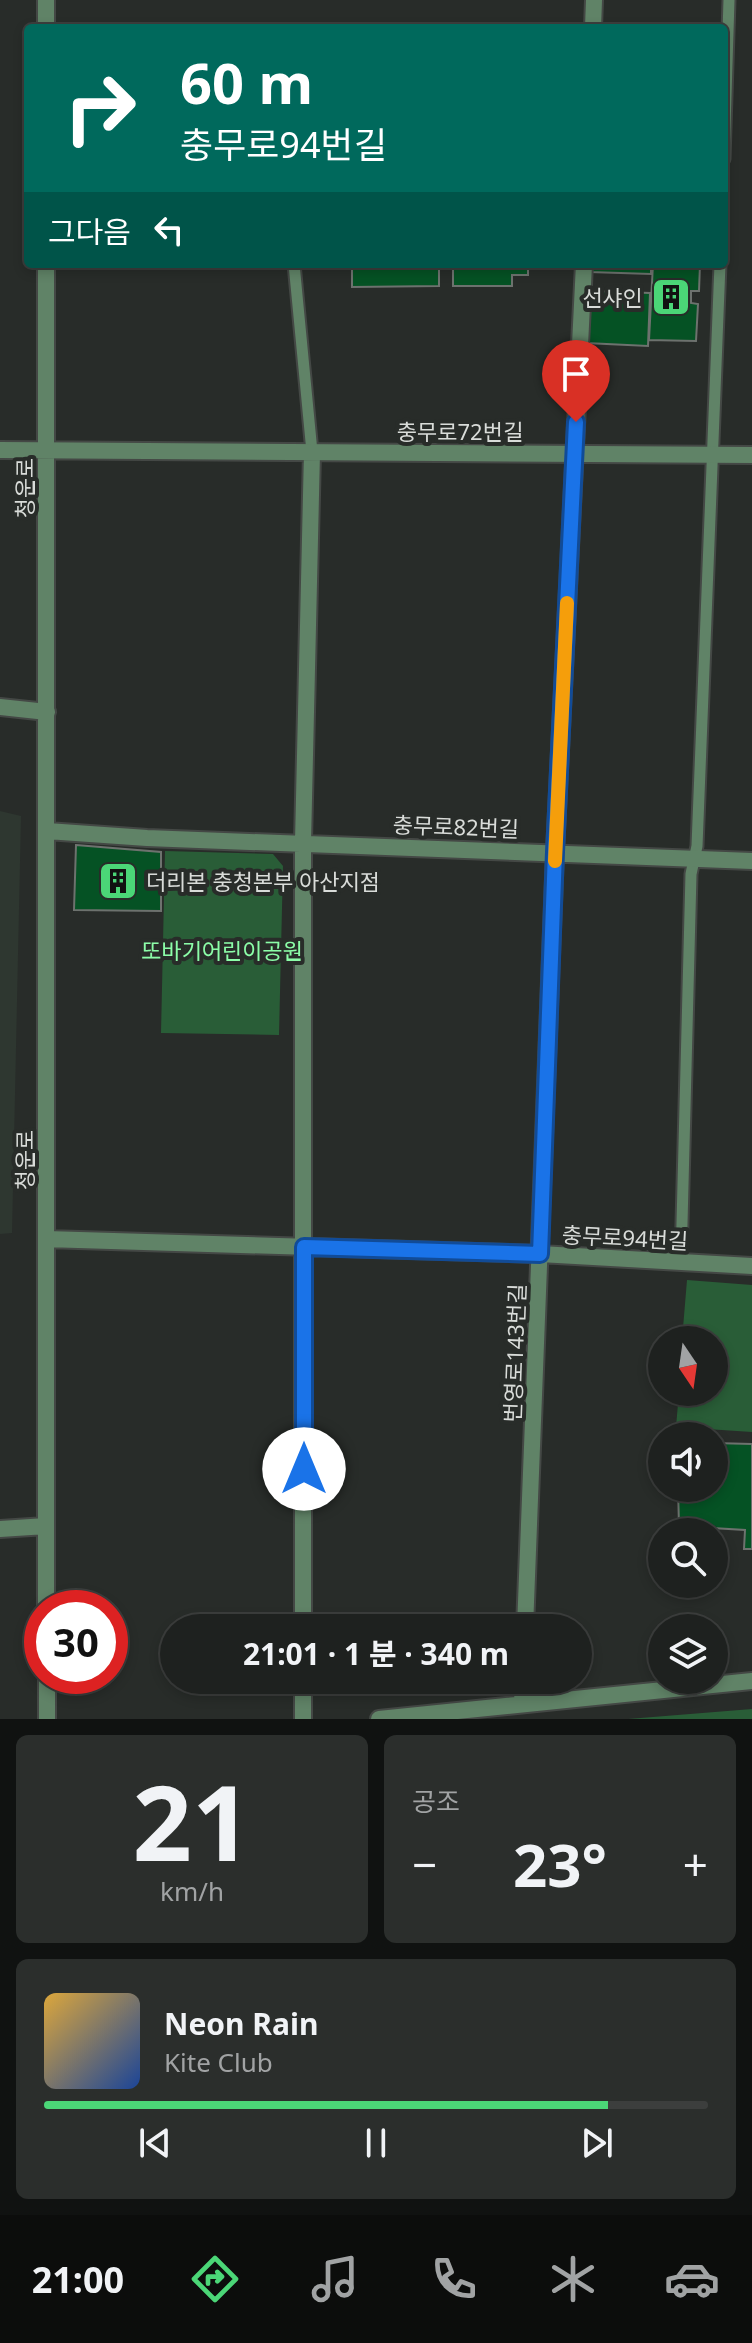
<!DOCTYPE html>
<html lang="ko">
<meta charset="utf-8">
<style>
:root{--surface:#1e211f;--page:#2b2e2c;--text:#f1f3f6;--muted:#a1a3a4;--line:#3c3e3d;--accent:#4bd677}
body{margin:0;font-family:"Noto Sans","Noto Sans KR",sans-serif;background:var(--page);color:var(--text);height:100vh;display:flex;flex-direction:column;font-size:30px;white-space:nowrap}
*{box-sizing:border-box;margin:0}
p{font-size:26px;color:var(--muted)}
.icon{flex:none;width:44px;height:44px;fill:none;stroke:currentColor;stroke-width:2;stroke-linecap:round;stroke-linejoin:round}
.map{position:relative;height:1719px;overflow:hidden}
.sheet{display:flex;flex-direction:column;gap:16px;padding:16px;background:#101211;flex:1}
.sheet>*{flex:none}
.hud{position:absolute;left:24px;top:24px;width:704px;height:244px;border-radius:8px;box-shadow:0 4px 12px #0003,0 0 0 2px var(--line);background:#00695c;color:#fff;overflow:hidden}
.needle{width:52px;rotate:167deg}
.tools{position:absolute;left:648px;top:1326px;display:grid;gap:16px}
.tools a{display:grid;place-items:center;width:80px;height:80px;border-radius:50%;background:var(--surface);box-shadow:0 4px 12px #0003,0 0 0 2px var(--line);font-size:40px}
.speed{position:absolute;left:24px;top:1590px;display:flex;gap:16px;font-size:40px;font-weight:700;text-align:center}
.speed>*{display:grid;place-content:center;width:104px;height:104px;border-radius:50%;background:var(--surface);box-shadow:0 4px 12px #0003,0 0 0 2px var(--line);line-height:1}
.speed .limit{border:12px solid #d22;background:#fff;color:#111}
.pin{position:absolute;display:grid;place-items:center;width:68px;height:68px;color:#fff;margin:-82px -34px;border-radius:50% 50% 50% 0;rotate:-45deg;box-shadow:0 0 8px #0007}
.pin .icon{rotate:45deg}
.me{position:absolute;width:88px;margin:-44px;rotate:0deg;stroke-linejoin:round;filter:drop-shadow(0 0 6px #0008)}
.turn{display:flex;align-items:center;gap:28px;height:168px;padding:0 24px;font-size:36px}
.turn .icon{width:104px;height:104px;stroke-width:2.5}
.turn b{display:block;font-size:56px;line-height:68px}
.then{display:flex;align-items:center;height:76px;padding:0 24px;background:#0003;gap:16px;font-size:30px}
.big{font-size:60px;font-weight:700;line-height:1.1}
.sheet .widget{flex:1;display:flex;flex-direction:column;justify-content:center;gap:12px;min-width:0;padding:0 28px;border-radius:12px;background:var(--page)}
.sheet .dial{align-items:center;gap:0}
.dial b{font-size:104px;line-height:1}
.song{display:flex;align-items:center;gap:24px}
.cover{width:96px;height:96px;border-radius:12px;background:linear-gradient(135deg,hsl(40 70% 55%),hsl(220 70% 35%))}
.played{height:8px;border-radius:4px;background:linear-gradient(90deg,var(--accent) 85%,var(--line) 85%)}
.keys{display:flex;justify-content:space-around;direction:ltr}
.heat{display:flex;justify-content:space-between;align-items:center;font-size:44px;direction:ltr}
.sheet .tiles{flex:1;display:grid;gap:16px;grid-template-columns:1fr 1fr}
.widget:last-child{grid-column:span 2}
.trip{position:absolute;left:160px;top:1614px;width:432px;height:80px;border-radius:40px;background:var(--surface);box-shadow:0 4px 12px #0003,0 0 0 2px var(--line);font-weight:700;line-height:80px;text-align:center}
.dock{display:flex;height:128px;justify-content:space-around;align-items:center;background:#0c0d0c;color:var(--muted)}
.dock .icon{width:56px;height:56px}
.dock .selected{color:var(--accent)}
.dock b{font-size:36px;color:var(--text)}
.map>svg:first-child{display:block}
.built{fill:#2e3730}
.green{fill:#295d37}
.building{fill:#055224;stroke:#6d726e;stroke-width:2}
.lines{fill:none;stroke-linecap:round;stroke-linejoin:round}
.lane-casing{stroke:#444845;stroke-width:15}
.street-casing{stroke:#444845;stroke-width:20}
.lane{stroke:#608367;stroke-width:11}
.street{stroke:#608367;stroke-width:16}
.route-casing{stroke:#114b97;stroke-width:20}
.route{stroke:#1a73e8;stroke-width:14}
.slow{stroke:#f59e0b;stroke-width:14}
.labels{text-anchor:middle;dominant-baseline:central;stroke-width:8;stroke-linejoin:round;paint-order:stroke}
.poi-label{font-size:22px;fill:#d9dcd9;stroke:#282c29;text-anchor:end}
.street-label{font-size:22px;fill:#d9dcd9;stroke:#282c29}
.park-label{font-size:22px;fill:#8cfda8;stroke:#282c29}
</style>
<div class="map">
<svg width="752" height="1719" viewBox="0 0 752 1719">
<rect width="100%" height="100%" fill="#282c29"/>
<path class="built" d="M0,811L21,816L12,1233L0,1234Z"/>
<path class="green" d="M165,851L273,854L283,866L279,1035L161,1033Z
M687,1280L752,1285V1432L676,1427L679,1392H714V1340H682Z
M752,1709V1719H628Z"/>
<path class="building" d="M352,264H439V286L352,287Z
M453,264H528V275H512V286H453Z
M590,264H651V274L590,272Z
M653,264H700L699,291H691V303L698,304L696,341L649,340Z
M589,291L650,293L648,346L586,343Z
M76,845L161,852V911L74,910Z
M714,1443L752,1444V1549H744L745,1530L679,1526L678,1488H714Z"/>
<g class="lines">
<defs>
<path id="lane" d="M724,159L729,0
M294,264L312,452
M681,1262L691,874L697,846L720,264"/>
<path id="street" d="M46,28V0
M593,28L594,0
M46,264V1608
M0,450L752,455
M0,707L47,712
M47,831L147,838L752,861
M46,1239L540,1254L752,1266
M0,1529L46,1526
M303,1628V842L312,452
M525,1628L555,852L584,264
M47,1676V1719
M522,1703L523,1680
M303,1719V1680
M379,1719L752,1681"/>
</defs>
<use href="#lane" class="lane-casing"/>
<use href="#street" class="street-casing"/>
<use href="#lane" class="lane"/>
<use href="#street" class="street"/>
</g>
<g class="lines">
<defs>
<path id="route" d="M304,1469V1247L540,1254L555,852L576,422"/>
</defs>
<use href="#route" class="route-casing"/>
<use href="#route" class="route"/>
<path class="slow" d="M555,861L567,603"/>
</g>
<defs>
<symbol id="building-square" viewBox="-11 -11 22 22"><rect x="-9" y="-9" width="18" height="18" rx="4" fill="#4bd677" stroke="#282c29"/><path d="M-4-6H4V6H1V3H-1V6H-4ZM-2.5-4.3h1.7v1.8h-1.7ZM.8-4.3h1.7v1.8H.8ZM-2.5-1h1.7V.8h-1.7ZM.8-1h1.7V.8H.8Z" fill="#111"/></symbol>
</defs>
<g fill-rule="evenodd">
<use href="#building-square" x="649" y="275" width="44" height="44"/>
<use href="#building-square" x="96" y="859" width="44" height="44"/>
</g>
<g class="labels">
<g class="poi-label">
<text x="643" y="297">선샤인</text>
<text x="146" y="881" text-anchor="start">더리본 충청본부 아산지점</text>
</g>
<g class="street-label">
<text x="460" y="431">충무로72번길</text>
<text transform="translate(24 488) rotate(-90)">청운로</text>
<text transform="translate(456 826) rotate(2)">충무로82번길</text>
<text transform="translate(24 1160) rotate(-90)">청운로</text>
<text transform="translate(625 1237) rotate(3)">충무로94번길</text>
<text transform="translate(514 1353) rotate(-88)">번영로143번길</text>
</g>
<g class="park-label">
<text x="222" y="950">또바기어린이공원</text>
</g>
</g>
</svg>
<div class="tools">
<a><svg class="needle" viewBox="-14 -14 28 28"><path d="M0-13l5 13h-10z" fill="#e53935"/><path d="M0 13l5-13h-10z" fill="#a1a3a4"/></svg></a>
<a><svg class="icon" aria-label="sound" viewBox="0 0 24 24"><path d="M4 9h4l5-4v14l-5-4H4zM17 9q2 3 0 6"/></svg></a>
<a><svg class="icon" aria-label="search" viewBox="0 0 24 24"><circle cx="10" cy="10" r="6"/><path d="M15 15l6 6"/></svg></a>
<a><svg class="icon" aria-label="layers" viewBox="0 0 24 24"><path d="M12 4l9 5-9 5-9-5zM3 14l9 5 9-5"/></svg></a>
</div>
<div class="speed"><div class="limit">30</div></div>
<div class="pin" style="left:576px;top:422px;background:#d93025"><svg class="icon" aria-label="arrive" viewBox="0 0 24 24"><path d="M6 21V4h12l-3 4 3 4H6"/></svg></div>
<svg class="me" style="left:304px;top:1469px" viewBox="-20 -20 40 40"><circle r="19" fill="#fff"/><path d="M0-13L10 11 0 6-10 11z" fill="#1a73e8"/></svg>
<div class="trip">21:01 · 1 분 · 340 m</div>
<div class="hud">
<div class="turn"><svg class="icon" aria-label="right" viewBox="0 0 24 24"><path d="M7 20v-9h11M14 6l5 5-5 5"/></svg><div><b>60 m</b>충무로94번길</div></div>
<div class="then">그다음<svg class="icon" aria-label="left" viewBox="0 0 24 24"><path d="M17 20v-9H6M10 6l-5 5 5 5"/></svg></div>
</div>
</div>
<section class="sheet">
<div class="tiles">
<div class="widget dial"><b>21</b><p>km/h</p></div>
<div class="widget"><p>공조</p>
<div class="heat"><a>−</a><b class="big">23°</b><a>+</a></div>
</div>
<div class="widget">
<div class="song"><i class="cover"></i><div><b>Neon Rain</b><p>Kite Club</p></div></div>
<div class="played"></div>
<div class="keys"><svg class="icon" aria-label="previous" viewBox="0 0 24 24"><path d="M18 5L8 12l10 7zM5 5v14"/></svg><svg class="icon" aria-label="pause" viewBox="0 0 24 24"><path d="M8 5v14M16 5v14"/></svg><svg class="icon" aria-label="next" viewBox="0 0 24 24"><path d="M6 5l10 7-10 7zM19 5v14"/></svg></div>
</div>
</div>
</section>
<nav class="dock">
<b>21:00</b>
<svg class="icon selected" aria-label="directions" viewBox="0 0 24 24"><path d="M12 3l9 9-9 9-9-9zM9 14v-3h6M13 9l2 2-2 2"/></svg>
<svg class="icon" aria-label="music" viewBox="0 0 24 24"><path d="M9 18V5l10-2v13"/><circle cx="6" cy="18" r="3"/><circle cx="16" cy="16" r="3"/></svg>
<svg class="icon" aria-label="phone" viewBox="0 0 24 24"><path d="M5 4h4l2 5-3 2q2 4 5 5l2-3 5 2v4C11 20 4 13 5 4z"/></svg>
<svg class="icon" aria-label="climate" viewBox="0 0 24 24"><path d="M12 3v18M4 7l16 10M4 17L20 7"/></svg>
<svg class="icon" aria-label="car" viewBox="0 0 24 24"><path d="M5 17H2v-5l4-1 3-4h7l3 4 3 1v5h-3M9 17h6M6 11h13"/><circle cx="7" cy="17" r="2"/><circle cx="17" cy="17" r="2"/></svg>
</nav>
